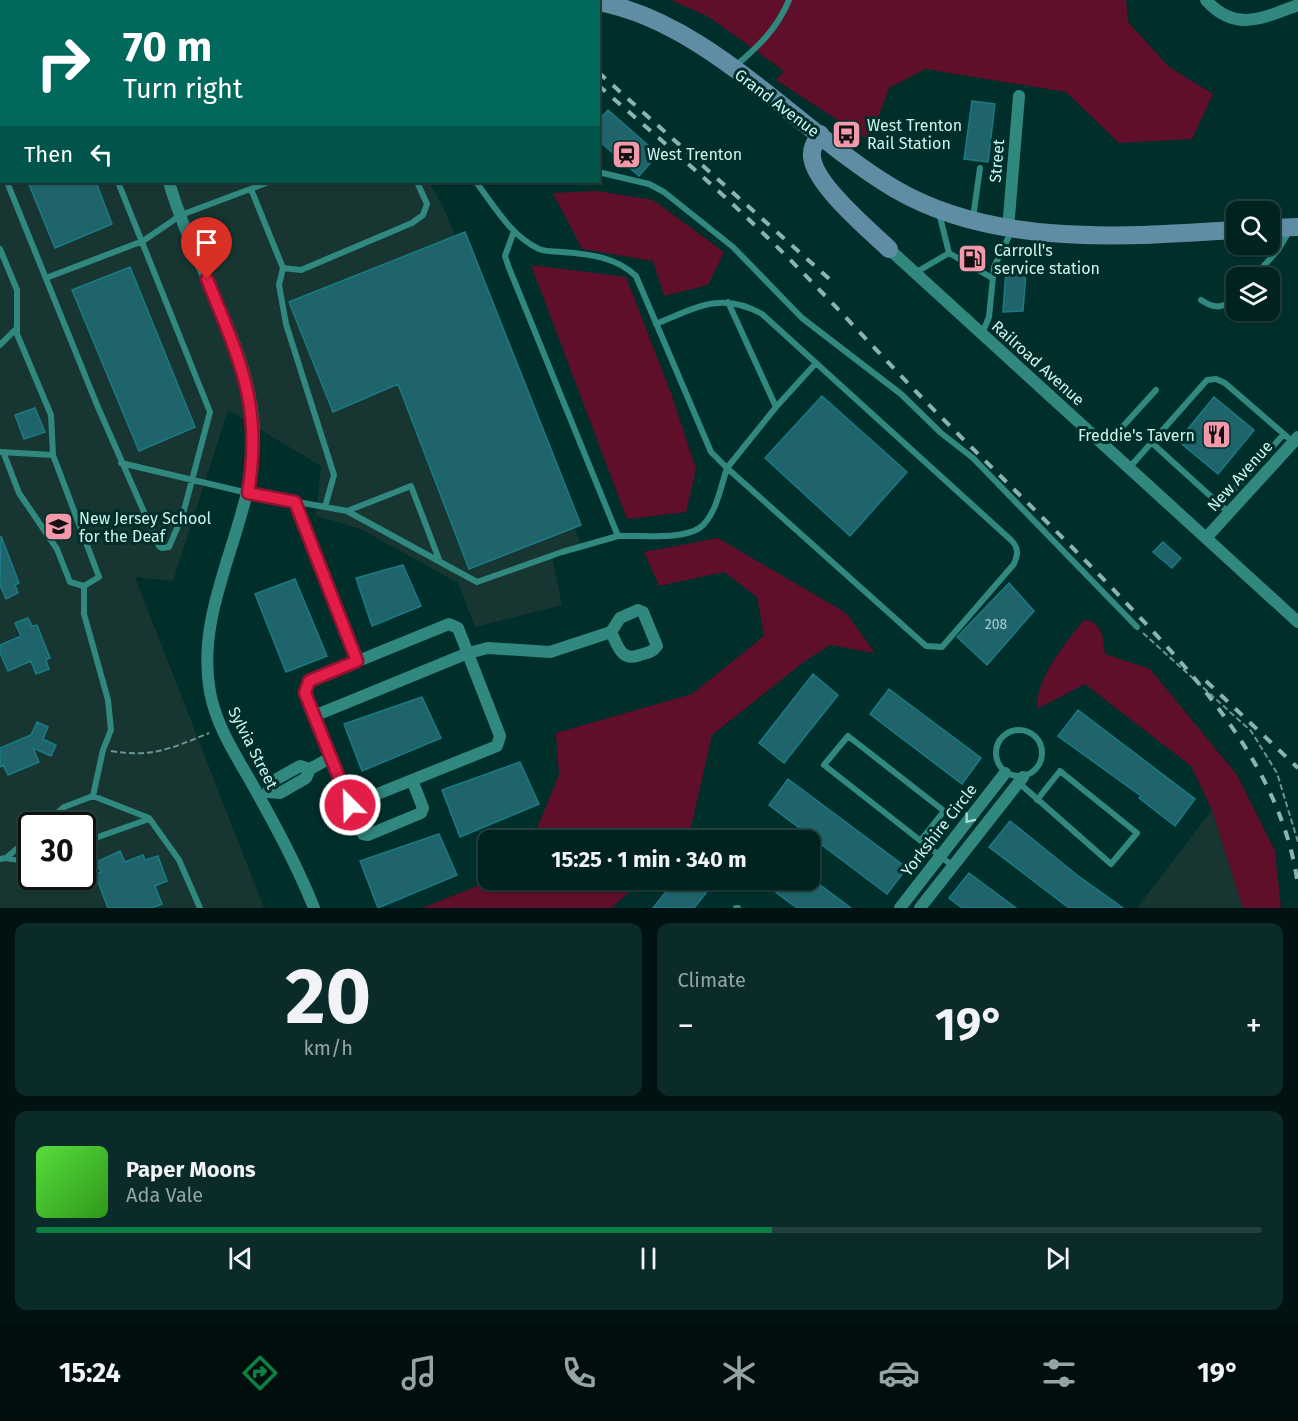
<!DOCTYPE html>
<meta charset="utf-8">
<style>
:root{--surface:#002320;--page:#0a2b29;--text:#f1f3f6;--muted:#95a4a5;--line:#22403e;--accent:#0b8043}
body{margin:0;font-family:"Fira Sans",sans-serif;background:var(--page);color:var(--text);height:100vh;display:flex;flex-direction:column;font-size:22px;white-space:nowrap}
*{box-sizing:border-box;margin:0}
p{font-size:20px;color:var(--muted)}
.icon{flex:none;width:33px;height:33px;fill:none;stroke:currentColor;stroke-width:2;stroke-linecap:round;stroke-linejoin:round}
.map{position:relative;height:908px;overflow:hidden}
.details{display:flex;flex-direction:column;gap:15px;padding:15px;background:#001312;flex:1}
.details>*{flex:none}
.hud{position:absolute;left:0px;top:0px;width:600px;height:183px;box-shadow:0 2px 4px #0004,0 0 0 2px var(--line);background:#00695c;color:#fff;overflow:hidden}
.tools{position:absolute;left:1226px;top:201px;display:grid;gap:12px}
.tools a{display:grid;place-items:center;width:54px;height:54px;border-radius:12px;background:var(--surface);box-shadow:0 2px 4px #0004,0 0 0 2px var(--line);font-size:30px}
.speed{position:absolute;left:18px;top:812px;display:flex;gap:12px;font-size:30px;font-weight:700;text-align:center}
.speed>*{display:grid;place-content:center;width:78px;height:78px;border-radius:50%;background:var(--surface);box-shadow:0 2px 4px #0004,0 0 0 2px var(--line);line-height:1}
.speed .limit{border:3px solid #111;border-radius:9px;background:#fff;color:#111}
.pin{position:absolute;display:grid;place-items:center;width:51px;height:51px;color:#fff;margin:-62px -26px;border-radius:50% 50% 50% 0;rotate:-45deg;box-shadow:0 0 6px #0007}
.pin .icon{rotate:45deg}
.me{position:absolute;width:66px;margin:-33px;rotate:337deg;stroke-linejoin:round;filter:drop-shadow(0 0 4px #0008)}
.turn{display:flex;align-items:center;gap:21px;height:126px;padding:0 24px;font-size:27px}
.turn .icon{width:78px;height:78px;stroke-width:2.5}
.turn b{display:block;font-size:42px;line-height:51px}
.then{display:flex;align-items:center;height:57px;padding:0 24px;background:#0003;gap:12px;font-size:22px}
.big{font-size:45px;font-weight:700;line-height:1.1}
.details .card{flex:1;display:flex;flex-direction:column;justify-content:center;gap:9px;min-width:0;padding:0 21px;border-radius:12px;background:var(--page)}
.details .dial{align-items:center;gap:0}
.dial b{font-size:78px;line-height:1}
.song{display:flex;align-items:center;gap:18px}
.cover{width:72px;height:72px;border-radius:9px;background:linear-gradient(135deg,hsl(110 70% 55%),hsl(110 70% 35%))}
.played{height:6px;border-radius:3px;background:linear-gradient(90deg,var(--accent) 60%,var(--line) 60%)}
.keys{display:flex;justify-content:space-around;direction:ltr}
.heat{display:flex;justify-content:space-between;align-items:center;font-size:33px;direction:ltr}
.details .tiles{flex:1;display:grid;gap:15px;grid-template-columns:1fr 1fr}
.card:last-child{grid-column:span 2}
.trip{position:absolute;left:478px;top:830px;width:342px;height:60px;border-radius:12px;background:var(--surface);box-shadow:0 2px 4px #0004,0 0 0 2px var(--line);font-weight:700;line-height:60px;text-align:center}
.tabs{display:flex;height:96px;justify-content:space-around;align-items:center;background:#000e0d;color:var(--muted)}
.tabs .icon{width:42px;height:42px}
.tabs .selected{color:var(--accent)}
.tabs b{font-size:27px;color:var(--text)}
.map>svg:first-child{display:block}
.built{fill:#173632;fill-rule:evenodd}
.green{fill:#5f0f2a}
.building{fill:#1f636b;stroke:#1b7a84;stroke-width:1.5}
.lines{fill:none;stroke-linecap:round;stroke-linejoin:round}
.path{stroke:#6a9590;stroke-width:2;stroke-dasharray:6 3;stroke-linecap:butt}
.lane{stroke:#30887f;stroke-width:6}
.street{stroke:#30887f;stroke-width:12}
.secondary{stroke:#5e8da4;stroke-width:18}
.rail{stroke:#8ab4af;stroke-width:4;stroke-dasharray:10 10;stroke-linecap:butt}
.oneway{stroke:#a6dad3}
.route-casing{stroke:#92132f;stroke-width:15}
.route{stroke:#e11d48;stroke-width:10}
.labels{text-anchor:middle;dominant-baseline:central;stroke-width:6;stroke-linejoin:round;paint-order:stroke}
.number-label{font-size:14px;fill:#a2d0ce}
.street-label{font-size:16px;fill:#cdf5ef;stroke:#002f2b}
.poi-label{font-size:16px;fill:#cdf5ef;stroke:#002f2b;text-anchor:start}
</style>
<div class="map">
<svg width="1298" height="908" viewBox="0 0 1298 908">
<rect width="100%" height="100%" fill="#002f2b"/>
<path class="built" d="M0,0L46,2H2V182H429L444,209L581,544L552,556L562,605L475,627L458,583L359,528L316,516L321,466L228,410L173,581L135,577L264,908H0ZM32,825H82V876H32Z
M1212,810L1243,908H1137Z"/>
<path class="green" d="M671,0H1126L1128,22L1169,67L1213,94L1192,139L1119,143L1066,92L925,69L889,88L870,141L776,80L784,71L709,17Z
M597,191L653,200L724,252L708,285L664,296L653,261L582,249L553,193Z
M531,265L626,277L671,393L696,469L686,512L627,519Z
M718,538L846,613L875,653L830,645L805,661L712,735L688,840H526L536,831L559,775L556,733L692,694L764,636L757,597L724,572L659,586L644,552Z
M1084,620C1103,622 1103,639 1105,654L1150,669L1237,775L1275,851L1281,908H1243L1212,810L1191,766L1085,684L1037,709C1036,678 1065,643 1084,620Z
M489,874V879H644L611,908H422L475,887Z"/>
<path class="building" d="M972,101L995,104L988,162L964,159Z
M608,110L658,154L639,176L598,140V121Z
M28,182H96L112,224L55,248Z
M465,232L581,525L469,569L398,384L333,412L289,302Z
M130,267L195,427L139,451L72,290Z
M1006,270L1026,271L1023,311L1003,312Z
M822,396L907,472L850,536L765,458Z
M1214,397L1254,430L1218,474L1178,441Z
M35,408L45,432L24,439L15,415Z
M1,536L19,583L15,585L18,593L6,599L0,585Z
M1163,542L1181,558L1172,568L1153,552Z
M403,565L421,606L372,626L356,578Z
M295,579L327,656L286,672L255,594Z
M1009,583L1034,611L987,665L957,637Z
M28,618L32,626L37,625L50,658L46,660L49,669L36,674L31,661L8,671L0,653V645L21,636L15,623Z
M813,674L838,695L784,763L759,743Z
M889,689L981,758L962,784L870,714Z
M422,697L441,738L362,771L344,724Z
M1078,710L1195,799L1175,826L1139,798L1141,796L1058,736Z
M37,722L48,727L43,739L56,745L51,756L33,748L39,762L8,775L3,765L0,767V748L31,735Z
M520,762L539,804L460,837L442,790Z
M788,779L907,868L887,894L769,805Z
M1010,821L1077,875L1123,908H1069L989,847Z
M439,834L457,875L378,908L360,861Z
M120,851L125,862L143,855L145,860L158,856L167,881L155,886L162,904L152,908H108L95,874L101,872L96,862Z
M969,873L1016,908H962L949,898Z
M676,879H717L694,908H653Z
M758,879H812L851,908H797Z"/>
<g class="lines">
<path class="path" d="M1143,633L1251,731L1277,773L1298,842
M111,751C151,758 173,748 209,733"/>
<path class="lane" d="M359,0L360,2
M0,56H2
M734,67C758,47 777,29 789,0
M0,164L2,168
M598,172L649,184L664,192L733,247L802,318L901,394L941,433L973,458L1137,627
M7,182L97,405L159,546L162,548L169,547L183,514L210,412L118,182
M476,182C494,206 511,236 539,249C546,252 555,251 562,252C589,254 616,257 636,276L711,452L727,468L776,407L728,302
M251,189L283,268L301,270L412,223L423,215L427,204L417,182
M973,218L980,168
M0,249L17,290V334L51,415L53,455
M949,253L992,278
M283,268L279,285L286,324L334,475L325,507
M915,273L949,253L939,213
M46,278L143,241L181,215L269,182
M1253,278L1278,250L1290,230
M1201,300C1216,310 1224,308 1236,296
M982,334L989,317L994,267L1012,230
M0,345L17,328
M776,407L816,363
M1151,442L1229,513
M1105,446L1156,390
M0,452L53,455L99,577L84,586V614L108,700L111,730L103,750L93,796
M4,454L19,493L57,549L70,582L84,586
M121,463L248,493L347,511L477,582L562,552L618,536L509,268L505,256L514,231
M1129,468L1207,380L1216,379L1225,383L1293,442
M1220,505L1284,434
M347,511L411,486L440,562
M618,536C640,535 690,541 704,524C717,510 721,486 727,468L926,646L942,647L1014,564C1018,554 1019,548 1011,540L762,314C721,291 695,308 656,324
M996 753a23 23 0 1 1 46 0a23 23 0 1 1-46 0Z
M1019,783L1111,864L1137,833L1060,771L1037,800
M44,825L64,807L93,796L149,818L179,860L200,908
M921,840L944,811L848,736L824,765L940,856L953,866
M82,847L98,837L149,819
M6,858L32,862
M0,859L6,858L32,836
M736,908H738"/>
<path class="street" d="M1206,0C1235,33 1263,18 1298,5
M178,2V0
M169,182C192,264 255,353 254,439C253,525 194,605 210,692C216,725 235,754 251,782C274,823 297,865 314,908
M1008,229L1019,96
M889,249L1298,622
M295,502L357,661
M1206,538L1298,437
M314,716L468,653L488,648L550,652L611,632L620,618L638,610L643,612L657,646C653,652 647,653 640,655C621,662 618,646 611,632
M310,769L300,766L273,781L268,792L280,793L306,778L310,769L330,758L305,693L309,681L449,624L458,628L500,736L497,746L350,805L330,758
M350,805L363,834L368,835L421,813L423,808L412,780
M900,908L1005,773
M920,908L1023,777"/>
<path class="secondary" d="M167,0V2
M378,0L396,2
M194,2L195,0
M449,2L482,0
M598,2C709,22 800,133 895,189C994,247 1125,237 1236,230
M820,134C816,141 811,148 812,156C813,183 869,230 889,249
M1269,228L1298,227"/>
<path class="rail" d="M503,0L505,2
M518,0L520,2
M598,72L835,284
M598,85C655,135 713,184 767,237C828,296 884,360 944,420C1000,476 1057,531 1112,588C1193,673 1282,765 1298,886
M1206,681L1298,768"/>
</g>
<defs><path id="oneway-chevron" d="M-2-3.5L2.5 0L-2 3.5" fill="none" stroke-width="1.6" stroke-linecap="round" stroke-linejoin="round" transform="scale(1.5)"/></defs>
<use class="oneway" href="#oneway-chevron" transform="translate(969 819) rotate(128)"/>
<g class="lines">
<defs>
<path id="route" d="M207,279C239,359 263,404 248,493L295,502L357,661L309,681L305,693L350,805"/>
</defs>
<use href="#route" class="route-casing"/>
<use href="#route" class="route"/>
</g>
<defs>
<symbol id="bus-square" viewBox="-11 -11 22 22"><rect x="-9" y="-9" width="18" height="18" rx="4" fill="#f29aac" stroke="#002f2b"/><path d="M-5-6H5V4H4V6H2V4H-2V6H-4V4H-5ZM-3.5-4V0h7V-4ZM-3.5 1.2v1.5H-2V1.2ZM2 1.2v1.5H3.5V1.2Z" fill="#111"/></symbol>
<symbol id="station-square" viewBox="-11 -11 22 22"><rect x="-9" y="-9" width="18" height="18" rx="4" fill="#f29aac" stroke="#002f2b"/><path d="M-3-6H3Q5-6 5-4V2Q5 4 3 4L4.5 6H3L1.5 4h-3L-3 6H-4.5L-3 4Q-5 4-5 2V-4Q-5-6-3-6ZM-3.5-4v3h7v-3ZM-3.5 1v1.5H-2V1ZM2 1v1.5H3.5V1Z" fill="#111"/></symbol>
<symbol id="fuel-square" viewBox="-11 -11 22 22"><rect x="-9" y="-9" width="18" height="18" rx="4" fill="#f29aac" stroke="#002f2b"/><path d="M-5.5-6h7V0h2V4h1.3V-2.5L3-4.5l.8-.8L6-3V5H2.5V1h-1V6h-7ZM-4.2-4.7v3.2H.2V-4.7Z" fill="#111"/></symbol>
<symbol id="restaurant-square" viewBox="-11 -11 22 22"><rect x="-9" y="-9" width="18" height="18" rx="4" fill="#f29aac" stroke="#002f2b"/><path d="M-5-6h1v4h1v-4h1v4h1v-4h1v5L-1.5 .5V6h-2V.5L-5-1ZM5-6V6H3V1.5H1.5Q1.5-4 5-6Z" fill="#111"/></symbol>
<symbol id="school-square" viewBox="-11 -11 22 22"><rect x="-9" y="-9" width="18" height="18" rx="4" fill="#f29aac" stroke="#002f2b"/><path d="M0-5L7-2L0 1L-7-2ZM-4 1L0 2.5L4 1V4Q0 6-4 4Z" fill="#111"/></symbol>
</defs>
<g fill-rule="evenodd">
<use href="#bus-square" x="830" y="118" width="33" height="33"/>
<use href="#station-square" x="610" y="138" width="33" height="33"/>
<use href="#fuel-square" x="956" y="242" width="33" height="33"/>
<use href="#restaurant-square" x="1200" y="418" width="33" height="33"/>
<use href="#school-square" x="42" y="510" width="33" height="33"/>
</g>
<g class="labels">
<g class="number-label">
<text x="996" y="624">208</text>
</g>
<g class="street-label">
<text transform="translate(777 103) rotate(37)">Grand Avenue</text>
<text transform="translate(997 161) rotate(-85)">Street</text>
<text transform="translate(1038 363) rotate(42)">Railroad Avenue</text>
<text transform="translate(1240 476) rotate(-48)">New Avenue</text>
<text transform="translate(253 748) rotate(63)">Sylvia Street</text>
<text transform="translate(939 830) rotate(-52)">Yorkshire Circle</text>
</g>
<g class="poi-label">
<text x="867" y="125">West Trenton<tspan x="867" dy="18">Rail Station</tspan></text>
<text x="647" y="154">West Trenton</text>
<text x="994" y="250">Carroll's<tspan x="994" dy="18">service station</tspan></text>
<text x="1195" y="435" text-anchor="end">Freddie's Tavern</text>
<text x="79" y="518">New Jersey School<tspan x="79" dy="18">for the Deaf</tspan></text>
</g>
</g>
</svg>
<div class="tools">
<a><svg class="icon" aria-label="search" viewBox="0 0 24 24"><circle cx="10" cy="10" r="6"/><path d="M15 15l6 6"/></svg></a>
<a><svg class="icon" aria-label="layers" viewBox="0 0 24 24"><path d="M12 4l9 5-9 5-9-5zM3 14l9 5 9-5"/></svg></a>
</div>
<div class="speed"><div class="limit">30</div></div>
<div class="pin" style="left:207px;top:279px;background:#d93025"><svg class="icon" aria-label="arrive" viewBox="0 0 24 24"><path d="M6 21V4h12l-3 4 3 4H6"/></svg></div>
<svg class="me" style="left:350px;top:805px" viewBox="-20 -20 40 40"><circle r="17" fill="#e11d48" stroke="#fff" stroke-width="3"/><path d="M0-11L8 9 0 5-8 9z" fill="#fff"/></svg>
<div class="trip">15:25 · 1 min · 340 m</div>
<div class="hud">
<div class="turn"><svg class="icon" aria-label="right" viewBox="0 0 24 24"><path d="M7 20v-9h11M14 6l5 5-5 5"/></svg><div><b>70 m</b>Turn right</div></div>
<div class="then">Then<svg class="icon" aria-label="left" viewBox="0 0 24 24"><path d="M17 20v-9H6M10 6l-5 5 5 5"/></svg></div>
</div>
</div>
<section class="details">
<div class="tiles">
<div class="card dial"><b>20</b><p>km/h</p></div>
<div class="card"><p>Climate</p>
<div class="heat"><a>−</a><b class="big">19°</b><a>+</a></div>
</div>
<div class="card">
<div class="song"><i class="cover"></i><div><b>Paper Moons</b><p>Ada Vale</p></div></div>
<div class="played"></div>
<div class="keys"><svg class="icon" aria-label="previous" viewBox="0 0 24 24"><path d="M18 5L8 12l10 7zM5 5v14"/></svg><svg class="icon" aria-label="pause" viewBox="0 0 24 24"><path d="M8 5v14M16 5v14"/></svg><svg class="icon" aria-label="next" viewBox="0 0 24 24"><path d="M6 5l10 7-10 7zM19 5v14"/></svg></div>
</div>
</div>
</section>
<nav class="tabs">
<b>15:24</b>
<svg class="icon selected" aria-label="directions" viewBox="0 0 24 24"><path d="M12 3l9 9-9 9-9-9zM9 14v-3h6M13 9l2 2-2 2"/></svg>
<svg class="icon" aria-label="music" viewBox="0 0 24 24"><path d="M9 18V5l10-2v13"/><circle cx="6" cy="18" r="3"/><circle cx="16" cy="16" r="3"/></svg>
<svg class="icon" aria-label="phone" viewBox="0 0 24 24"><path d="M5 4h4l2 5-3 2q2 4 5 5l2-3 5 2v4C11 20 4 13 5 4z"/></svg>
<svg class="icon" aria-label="climate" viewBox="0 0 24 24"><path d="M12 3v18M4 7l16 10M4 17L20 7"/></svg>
<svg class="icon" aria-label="car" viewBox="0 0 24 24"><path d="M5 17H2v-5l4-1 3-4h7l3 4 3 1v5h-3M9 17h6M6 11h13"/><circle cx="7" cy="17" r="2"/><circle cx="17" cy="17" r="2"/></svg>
<svg class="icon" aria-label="filters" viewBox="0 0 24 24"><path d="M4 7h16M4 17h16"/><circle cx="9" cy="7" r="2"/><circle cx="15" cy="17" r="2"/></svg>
<b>19°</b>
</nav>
